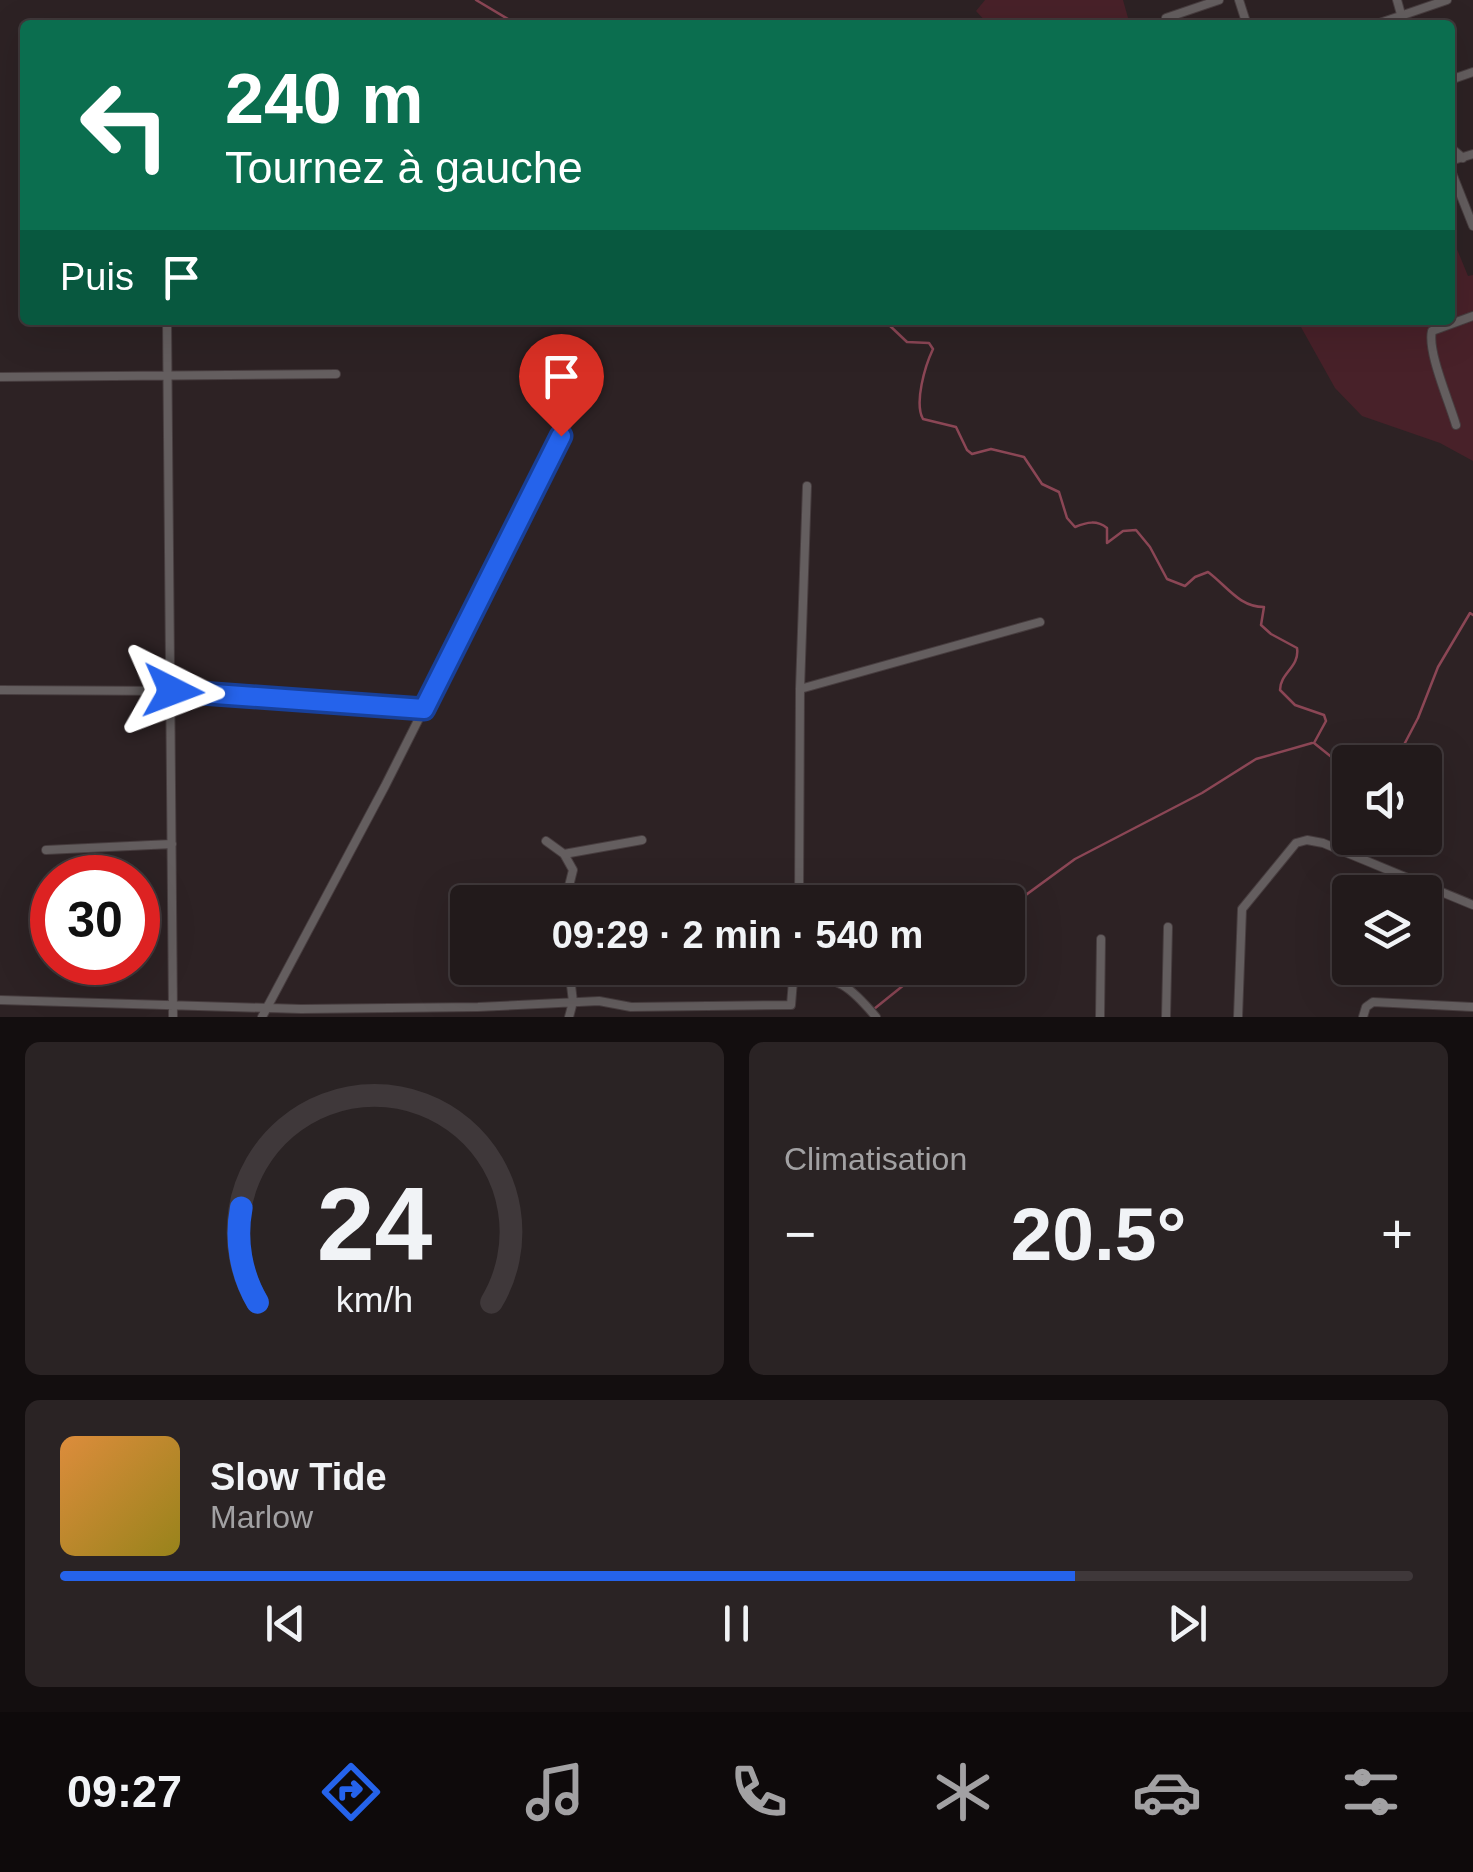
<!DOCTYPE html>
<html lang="fr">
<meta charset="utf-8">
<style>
:root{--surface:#221a1b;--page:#2a2324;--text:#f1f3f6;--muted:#a2a1a3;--line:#3f383a;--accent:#2563eb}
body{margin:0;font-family:Arial,sans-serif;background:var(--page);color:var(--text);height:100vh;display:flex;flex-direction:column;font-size:38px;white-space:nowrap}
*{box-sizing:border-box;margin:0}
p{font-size:32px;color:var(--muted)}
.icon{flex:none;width:55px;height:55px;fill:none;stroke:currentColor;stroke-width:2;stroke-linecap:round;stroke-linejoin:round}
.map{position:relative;height:1017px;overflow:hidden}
.sheet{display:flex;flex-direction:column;gap:25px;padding:25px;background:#130e0f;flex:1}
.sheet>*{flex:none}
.top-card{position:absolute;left:20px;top:20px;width:1435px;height:305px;border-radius:10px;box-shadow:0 10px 40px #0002,0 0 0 2px var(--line);background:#0b6e4f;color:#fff;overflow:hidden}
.controls{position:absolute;left:1332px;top:745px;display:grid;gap:20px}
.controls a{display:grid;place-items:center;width:110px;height:110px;border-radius:10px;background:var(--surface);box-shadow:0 10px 40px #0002,0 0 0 2px var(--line);font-size:50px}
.speed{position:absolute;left:30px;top:855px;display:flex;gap:20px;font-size:50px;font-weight:700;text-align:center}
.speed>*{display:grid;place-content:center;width:130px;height:130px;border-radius:50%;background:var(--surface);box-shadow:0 10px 40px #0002,0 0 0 2px var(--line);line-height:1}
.speed .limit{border:15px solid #d22;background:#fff;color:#111}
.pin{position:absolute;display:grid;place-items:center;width:85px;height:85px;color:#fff;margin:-102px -42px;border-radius:50% 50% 50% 0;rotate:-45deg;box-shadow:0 0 10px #0007}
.pin .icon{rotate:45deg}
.me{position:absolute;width:110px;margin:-55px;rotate:93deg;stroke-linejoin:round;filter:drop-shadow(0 0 8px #0008)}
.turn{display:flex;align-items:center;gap:35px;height:210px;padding:0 40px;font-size:45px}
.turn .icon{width:130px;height:130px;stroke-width:2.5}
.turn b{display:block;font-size:70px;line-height:85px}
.then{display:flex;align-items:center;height:95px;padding:0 40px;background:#0003;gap:20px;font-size:38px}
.big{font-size:75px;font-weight:700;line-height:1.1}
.sheet .card{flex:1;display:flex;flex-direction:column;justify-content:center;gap:15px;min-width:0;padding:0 35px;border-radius:15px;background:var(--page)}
.sheet .dial{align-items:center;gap:0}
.dial svg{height:260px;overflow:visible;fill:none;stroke:var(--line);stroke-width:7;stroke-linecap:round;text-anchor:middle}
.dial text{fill:var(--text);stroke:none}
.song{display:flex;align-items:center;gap:30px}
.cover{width:120px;height:120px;border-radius:15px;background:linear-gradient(135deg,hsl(30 70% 55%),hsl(50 70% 35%))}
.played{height:10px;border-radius:5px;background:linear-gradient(90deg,var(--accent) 75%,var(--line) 75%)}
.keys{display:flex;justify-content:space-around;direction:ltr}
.heat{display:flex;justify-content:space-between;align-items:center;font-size:55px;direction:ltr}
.sheet .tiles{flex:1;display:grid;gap:25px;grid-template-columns:1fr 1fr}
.card:last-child{grid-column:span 2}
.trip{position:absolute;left:450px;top:885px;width:575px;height:100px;border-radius:10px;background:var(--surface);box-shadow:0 10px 40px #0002,0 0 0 2px var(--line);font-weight:700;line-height:100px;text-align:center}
.dock{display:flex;height:160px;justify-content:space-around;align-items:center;background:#0e0a0b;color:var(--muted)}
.dock .icon{width:70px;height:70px}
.dock .current{color:var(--accent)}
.dock b{font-size:45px;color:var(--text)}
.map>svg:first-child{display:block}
.green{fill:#482129}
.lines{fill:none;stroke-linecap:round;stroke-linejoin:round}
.stream{stroke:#8b4655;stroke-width:2.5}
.minor-casing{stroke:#473d3f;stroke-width:10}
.minor{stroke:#645e5f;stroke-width:8}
.route-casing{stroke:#184099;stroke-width:25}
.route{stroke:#2563eb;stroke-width:18}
</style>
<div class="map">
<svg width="1473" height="1017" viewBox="0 0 1473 1017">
<rect width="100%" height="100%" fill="#2d2224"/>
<path class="green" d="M985,0H1123L1130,25H989L976,11Z
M1450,232L1468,276L1473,275V461L1440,443L1362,416L1335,388L1297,320H1450Z"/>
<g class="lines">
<path class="stream" d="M476,0L518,25
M859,320L888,324L907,342L929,343L933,349C925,366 914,403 923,419L956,427L967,450L972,454L991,449L1024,457L1042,484L1059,492L1067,518L1075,527C1087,522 1097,520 1107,528V543L1123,531L1136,530L1150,547L1167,579L1185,586L1195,577L1208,572C1227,586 1239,607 1264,607L1261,625L1271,634L1297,648C1300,667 1280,673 1280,690L1295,705L1324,715L1326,721L1314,743L1344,767L1343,780L1337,791L1340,797L1350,800
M1395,762L1418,718L1438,667L1470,613L1473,615
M1008,908L1075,859L1202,793L1256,759L1312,743
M874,1009L925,968"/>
<defs>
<path id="minor" d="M1239,0L1247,25
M1397,0L1404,25
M1166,18L1219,0
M1374,25L1447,0
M1450,80L1473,72
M1450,147L1463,158
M1450,161L1473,154
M1450,168L1473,226
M167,320L173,1017
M0,377L336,374
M1456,425C1449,401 1427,351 1432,331L1473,316
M800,689L1040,622
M0,690L173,691L424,709
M546,841L564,854L573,870L565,902
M46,850L172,844
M564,854L642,840
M799,902L800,689L807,486
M793,970C839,981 845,980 876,1017
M0,1000L301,1009L478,1007L599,1001L631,1007L791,1005L794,968
M262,1017L385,786L578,403
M569,1017L573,1002L569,968
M1100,1017L1101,939
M1166,1017L1168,927
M1238,1017L1242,909L1296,843L1307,840L1323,843L1473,905
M1363,1017L1366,1007L1373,1002L1473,1007"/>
</defs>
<use href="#minor" class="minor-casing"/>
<use href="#minor" class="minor"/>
</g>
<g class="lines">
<defs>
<path id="route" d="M173,691L424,709L561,436"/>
</defs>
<use href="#route" class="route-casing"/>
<use href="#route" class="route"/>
</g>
</svg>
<div class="controls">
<a><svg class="icon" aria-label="sound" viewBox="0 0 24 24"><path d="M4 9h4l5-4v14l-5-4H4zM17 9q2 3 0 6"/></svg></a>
<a><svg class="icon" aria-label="layers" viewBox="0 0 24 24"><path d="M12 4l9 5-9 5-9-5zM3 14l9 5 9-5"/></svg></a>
</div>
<div class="speed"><div class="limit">30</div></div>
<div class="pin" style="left:561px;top:436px;background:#d93025"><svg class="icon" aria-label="arrive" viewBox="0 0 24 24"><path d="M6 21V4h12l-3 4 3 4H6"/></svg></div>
<svg class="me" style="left:173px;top:691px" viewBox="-20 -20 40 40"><path d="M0-17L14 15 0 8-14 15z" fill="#2563eb" stroke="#fff" stroke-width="4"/></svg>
<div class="trip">09:29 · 2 min · 540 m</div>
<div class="top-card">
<div class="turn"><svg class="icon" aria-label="left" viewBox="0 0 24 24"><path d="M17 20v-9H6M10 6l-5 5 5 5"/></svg><div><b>240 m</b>Tournez à gauche</div></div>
<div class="then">Puis<svg class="icon" aria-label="arrive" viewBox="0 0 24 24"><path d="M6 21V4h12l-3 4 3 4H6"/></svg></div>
</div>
</div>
<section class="sheet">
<div class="tiles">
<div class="card dial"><svg viewBox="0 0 100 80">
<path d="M14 69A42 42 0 1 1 86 69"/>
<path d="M14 69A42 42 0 0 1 9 40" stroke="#2563eb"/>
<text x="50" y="56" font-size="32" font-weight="700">24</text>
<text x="50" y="72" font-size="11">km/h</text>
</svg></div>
<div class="card"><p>Climatisation</p>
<div class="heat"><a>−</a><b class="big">20.5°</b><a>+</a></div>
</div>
<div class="card">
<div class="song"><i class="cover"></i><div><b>Slow Tide</b><p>Marlow</p></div></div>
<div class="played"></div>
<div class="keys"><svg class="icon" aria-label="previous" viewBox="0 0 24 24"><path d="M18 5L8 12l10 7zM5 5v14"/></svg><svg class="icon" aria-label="pause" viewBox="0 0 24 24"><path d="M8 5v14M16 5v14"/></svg><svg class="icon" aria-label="next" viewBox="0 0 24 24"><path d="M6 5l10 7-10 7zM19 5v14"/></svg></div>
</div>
</div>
</section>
<nav class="dock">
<b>09:27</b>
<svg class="icon current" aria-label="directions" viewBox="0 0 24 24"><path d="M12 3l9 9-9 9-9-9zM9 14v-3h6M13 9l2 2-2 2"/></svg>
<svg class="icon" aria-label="music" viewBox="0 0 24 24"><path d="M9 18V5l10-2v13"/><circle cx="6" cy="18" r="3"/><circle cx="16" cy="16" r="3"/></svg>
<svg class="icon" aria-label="phone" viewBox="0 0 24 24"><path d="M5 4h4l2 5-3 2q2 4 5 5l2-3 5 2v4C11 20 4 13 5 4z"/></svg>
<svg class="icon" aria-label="climate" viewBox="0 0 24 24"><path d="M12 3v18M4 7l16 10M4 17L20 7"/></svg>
<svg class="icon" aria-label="car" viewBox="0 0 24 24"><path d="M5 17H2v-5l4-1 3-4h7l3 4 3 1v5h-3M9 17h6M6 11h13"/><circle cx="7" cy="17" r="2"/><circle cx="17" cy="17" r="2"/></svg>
<svg class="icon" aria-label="filters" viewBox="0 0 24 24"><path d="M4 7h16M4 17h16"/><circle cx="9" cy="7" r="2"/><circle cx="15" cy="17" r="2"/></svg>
</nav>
